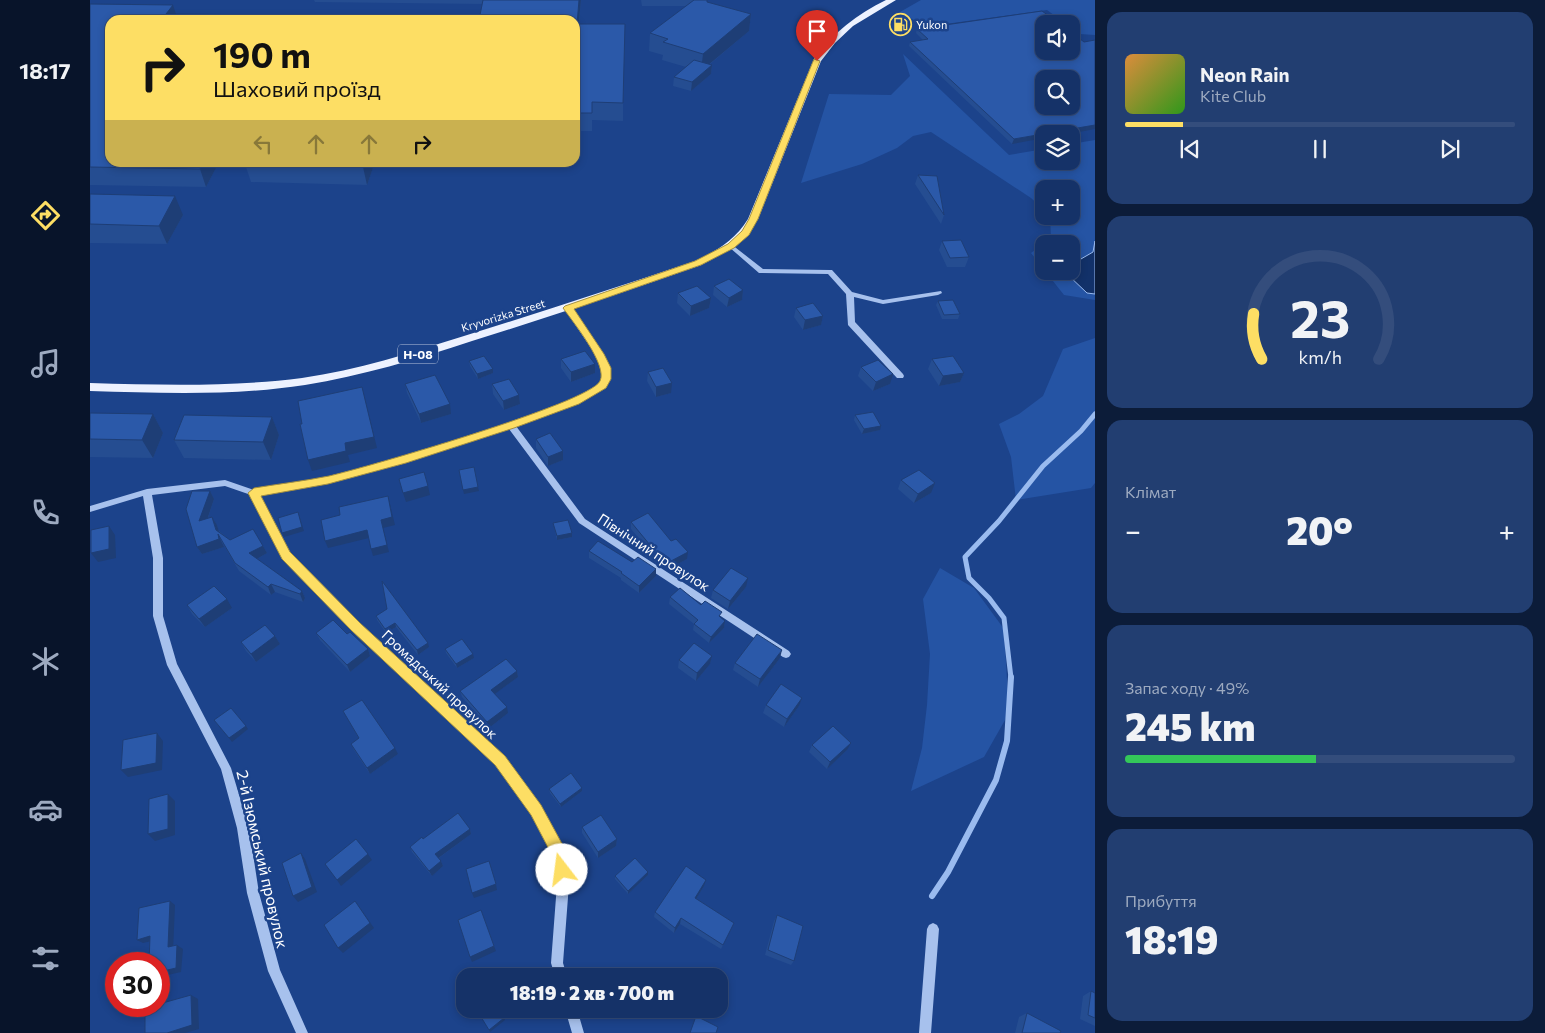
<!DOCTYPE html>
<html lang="uk">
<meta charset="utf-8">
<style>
:root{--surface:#153268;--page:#223e71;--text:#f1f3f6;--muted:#9daac0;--line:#344d7c;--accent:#fdde64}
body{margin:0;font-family:Commissioner,sans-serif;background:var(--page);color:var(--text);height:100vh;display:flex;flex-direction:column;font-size:19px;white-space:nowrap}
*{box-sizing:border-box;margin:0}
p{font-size:16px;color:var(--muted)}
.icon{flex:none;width:28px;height:28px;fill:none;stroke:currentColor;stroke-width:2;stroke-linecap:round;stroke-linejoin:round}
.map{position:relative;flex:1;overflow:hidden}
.panel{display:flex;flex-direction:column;gap:12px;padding:12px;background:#0c1c39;width:450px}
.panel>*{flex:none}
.hud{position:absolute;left:15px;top:15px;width:475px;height:152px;border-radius:15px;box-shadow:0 2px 8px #0003,0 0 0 1px var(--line);background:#fdde64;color:#111;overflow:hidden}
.fabs{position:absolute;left:945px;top:15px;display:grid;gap:10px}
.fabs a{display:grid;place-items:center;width:45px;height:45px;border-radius:10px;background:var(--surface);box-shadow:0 2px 8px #0003,0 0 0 1px var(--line);font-size:25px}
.speed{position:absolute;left:15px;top:952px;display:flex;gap:10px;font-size:25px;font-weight:700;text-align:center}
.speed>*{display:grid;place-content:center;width:65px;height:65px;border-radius:50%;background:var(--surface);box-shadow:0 2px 8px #0003,0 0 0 1px var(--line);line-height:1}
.speed .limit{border:8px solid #d22;background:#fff;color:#111}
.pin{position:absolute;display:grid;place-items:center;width:42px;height:42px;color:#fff;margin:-51px -21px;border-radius:50% 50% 50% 0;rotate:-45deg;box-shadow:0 0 5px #0007}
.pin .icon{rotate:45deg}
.me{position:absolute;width:55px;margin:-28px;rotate:345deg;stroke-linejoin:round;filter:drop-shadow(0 0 4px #0008)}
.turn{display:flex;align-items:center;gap:18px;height:105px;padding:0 25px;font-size:22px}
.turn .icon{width:65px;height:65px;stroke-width:2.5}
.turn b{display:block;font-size:35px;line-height:42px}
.lanes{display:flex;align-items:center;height:48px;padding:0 25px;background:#0003;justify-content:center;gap:25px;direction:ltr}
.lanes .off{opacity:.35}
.big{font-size:38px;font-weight:800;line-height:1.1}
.panel .card{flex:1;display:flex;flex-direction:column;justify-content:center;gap:8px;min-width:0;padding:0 18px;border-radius:15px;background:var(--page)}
.panel .dial{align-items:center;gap:0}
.dial svg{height:130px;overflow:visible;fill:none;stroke:var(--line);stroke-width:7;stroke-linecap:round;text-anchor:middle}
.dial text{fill:var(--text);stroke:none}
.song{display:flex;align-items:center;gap:15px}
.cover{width:60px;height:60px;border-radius:8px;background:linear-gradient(135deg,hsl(30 70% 55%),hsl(110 70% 35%))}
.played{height:5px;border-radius:2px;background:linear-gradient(90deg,var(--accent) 15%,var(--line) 15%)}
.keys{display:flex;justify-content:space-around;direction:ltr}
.heat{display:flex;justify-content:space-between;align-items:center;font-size:28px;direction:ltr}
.charge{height:8px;border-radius:4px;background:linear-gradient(90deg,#34c759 49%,var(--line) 0)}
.trip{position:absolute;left:366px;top:968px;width:272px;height:50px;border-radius:15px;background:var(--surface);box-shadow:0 2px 8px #0003,0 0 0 1px var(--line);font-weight:800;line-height:50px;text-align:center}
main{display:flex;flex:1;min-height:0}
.tabs{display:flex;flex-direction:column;width:90px;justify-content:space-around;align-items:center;background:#08142a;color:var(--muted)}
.tabs .icon{width:35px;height:35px}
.tabs .on{color:var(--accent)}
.tabs b{font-size:22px;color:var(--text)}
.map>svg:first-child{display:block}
.green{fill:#2554a4}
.water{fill:#123169;stroke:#9abbef}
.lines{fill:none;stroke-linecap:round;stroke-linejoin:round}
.stream-far1{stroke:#9abbef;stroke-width:5}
.stream{stroke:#9abbef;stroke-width:6}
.minor{fill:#a7c1ed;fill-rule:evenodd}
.major{fill:#edf2ff;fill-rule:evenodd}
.wall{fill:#254d91}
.shaded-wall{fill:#1e3e76}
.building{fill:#2b59a9;stroke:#1e3e76;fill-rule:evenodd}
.route{fill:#fdde64;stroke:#a49041}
.labels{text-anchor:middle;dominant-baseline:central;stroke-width:5;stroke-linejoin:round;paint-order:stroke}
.far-poi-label{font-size:11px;fill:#fff;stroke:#1c438b;text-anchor:start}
.far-street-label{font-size:11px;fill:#fff;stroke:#1c438b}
.shield{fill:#1c438b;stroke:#bbc7dc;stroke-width:1}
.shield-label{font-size:12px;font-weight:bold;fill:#fff}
.street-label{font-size:14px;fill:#fff;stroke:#1c438b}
.near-street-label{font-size:16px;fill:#fff;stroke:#1c438b}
</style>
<main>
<nav class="tabs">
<b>18:17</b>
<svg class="icon on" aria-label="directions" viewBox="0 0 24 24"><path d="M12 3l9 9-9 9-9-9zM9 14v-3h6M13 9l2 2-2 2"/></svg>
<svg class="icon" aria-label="music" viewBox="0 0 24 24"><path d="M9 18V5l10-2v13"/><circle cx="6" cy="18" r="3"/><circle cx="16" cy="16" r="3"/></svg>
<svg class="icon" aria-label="phone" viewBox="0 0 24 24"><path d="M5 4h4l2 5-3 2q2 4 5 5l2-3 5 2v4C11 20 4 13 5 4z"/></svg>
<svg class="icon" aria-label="climate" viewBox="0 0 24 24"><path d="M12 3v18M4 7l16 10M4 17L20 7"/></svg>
<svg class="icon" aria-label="car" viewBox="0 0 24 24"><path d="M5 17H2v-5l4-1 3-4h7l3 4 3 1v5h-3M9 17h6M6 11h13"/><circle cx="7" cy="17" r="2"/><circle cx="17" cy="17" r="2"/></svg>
<svg class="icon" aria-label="filters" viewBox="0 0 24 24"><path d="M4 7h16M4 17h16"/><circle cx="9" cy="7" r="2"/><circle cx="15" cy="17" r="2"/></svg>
</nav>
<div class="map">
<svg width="1005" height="1033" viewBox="0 0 1005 1033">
<rect width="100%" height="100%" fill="#1c438b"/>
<path class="green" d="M831,0H1005V35L990,34L981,28V24H976L957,10L848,25L824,20L810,12Z
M813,54L919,155L954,149V161H981V144L1005,140V300L974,295L955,271H981V244H954V269L941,253L961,238L960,216H981V189H954V210L941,198L841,132L823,136L807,148L772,164L711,183L739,94L801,95L820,76Z
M1005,338V483L1001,488L926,500L921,457L909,424L929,414L953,396L973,349Z
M850,568L884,588L914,629L919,713L894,757L821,791L832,748L837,705L840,654L833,599Z"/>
<path class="water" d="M1005,241V294L997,293L977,274L981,271L984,263L1003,252Z"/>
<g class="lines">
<path class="stream-far1" d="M921,678L914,618L899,598L879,578L875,557L909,521L953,466L991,431L1005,414"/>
<path class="stream" d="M842,896L858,872L906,780L917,741L921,677"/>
<path class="minor" d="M641,244L673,269L740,270H742L762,292L793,300L851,291L852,293L848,295L793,304L764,297L765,322L813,374L814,376L813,378H807L758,325L756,294L738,274L669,273L639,247V245Z
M475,306H481L514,356L520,368V379L515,388L489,403L426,426L495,519L699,651L701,654L699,657L696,658L693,657L489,523L419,429L312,464L238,483L169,495L199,553L268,623L414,756L450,806L477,856L479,884L473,963L477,976H465L461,963L467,884L465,857L442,814L406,764L262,629L193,559L161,495L135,486L62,495L73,558V616L87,664L141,768L159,828L169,893L190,970L218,1033H206L178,971L157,893L147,828L131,769L77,665L63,616V558L53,496L0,512V506L57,489L135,480L164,490L238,477L311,458L418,423L483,399L509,384L512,379V368L507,357L474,308Z
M843,923L847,925L849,929L841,1033H829L837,929L839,925Z
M475,1009H487L494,1033H482Z"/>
<path class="major" d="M796,0H806L763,26L745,43L731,61L668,219L655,237L643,248L611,265C535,292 459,317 382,341C327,359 272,376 215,385C144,396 71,393 0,391V383C71,385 142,387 212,378C268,370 320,353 374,336C451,312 528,287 605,261C627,251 645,240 658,219L724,59C743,33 767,14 796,0Z"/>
</g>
<path class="wall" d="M224,0H491L489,24L533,103V121L502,120V131H485V20L392,4L225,2Z
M551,0H617V2L661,14L659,31L619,65H622L621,74L601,91L583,86L584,77L596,67L572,60L573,55L559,51L560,33L596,6H552Z
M0,4L20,162H126L127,166L116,187L0,185Z
M827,29L981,51L922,144L819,46L820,42L833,40L826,33Z
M285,162L277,185L161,182L155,164Z
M828,175L854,215L851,224L825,184Z
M0,194L93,215L77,244L0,243Z
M852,241L879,257L875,267H857L849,250Z
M624,286L653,290L652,300L637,307L623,295Z
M588,293L621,298L619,308L600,316L587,303Z
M848,301L870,314L868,319H852L846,305Z
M706,308L733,316L731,325L713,330L704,317Z
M471,359L505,364V373L481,382L471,368Z
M842,359L874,373L870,382L849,386L838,369Z
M379,361L403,369V373L388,379L380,366Z
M771,367L800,384L783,391L768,376Z
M558,372L581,393L566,397L557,381Z
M315,384L361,414L331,423L317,393Z
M402,384L429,395L430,404L414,410L403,394Z
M0,413L63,414L73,433L63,458L0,457Z
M765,415L790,430L772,434L764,420Z
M182,417L189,435L181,460L94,458L84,440Z
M446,439L473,451V460L458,466L446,448Z
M811,480L841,493L824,503L808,489Z
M120,491L124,499L118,518L122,517L127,525L129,531L140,540L173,546L177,553L167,559L212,591L215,598L213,602L185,592L181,595L149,571L132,542L134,547L112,554L107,547Z
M541,522L597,559L580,568L577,564L573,567L555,556L556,549L557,548L541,529Z
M463,523L482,537L467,540L464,527Z
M499,551L542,562L566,569V576L549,593L531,580V578L499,558Z
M656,587L638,609L621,598L623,590Z
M580,597L611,605L635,621L634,628L619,643L603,630L604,624L579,604Z
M97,605L142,608L115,627L102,614Z
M297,609L339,647L328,655L306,627L296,633L287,620L286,616Z
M226,633L257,634L278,649L280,656L260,672L230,640Z
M185,636L190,644L166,662L156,651L151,642Z
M355,649L384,658L367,668L356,653Z
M622,656L620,664L606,681L588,668L589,660Z
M690,658L668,687L643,670L645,663Z
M427,671L428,677L404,694L418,713L399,728L372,697L370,691Z
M676,705L709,706L694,727L673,713Z
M253,711L308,754L280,774L264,750L261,744L269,739Z
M722,745L757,750L737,769L719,752Z
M492,788V791L471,807L460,793L459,789Z
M492,827L527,839L526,846L508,858L492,833Z
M380,829L381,834L349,858L351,861L353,866L342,876L322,852L320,847L333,839Z
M558,872V875L538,894L525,879V876Z
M614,886L606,899L644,923L631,949L590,924L584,933L564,917L565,912Z
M687,915L704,961L701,965L675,955L684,921Z
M1001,991L1005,993V1026L990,1019L993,996Z
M937,1013L970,1033H925L929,1017Z"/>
<path class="shaded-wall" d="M489,0H491L487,41V24Z
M83,5L88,20L76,14Z
M661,14L659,31L611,71L613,54Z
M622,65L621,74L601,91L602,82Z
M1005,125V129L979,134H954Z
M954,134V138L922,144L924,139Z
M113,162H126L127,166L116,187L110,169Z
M274,162H285L277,185L273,167Z
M85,196L93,215L77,244L69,226Z
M653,290L652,300L637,307L639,298Z
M621,298L619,308L600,316L601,306Z
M733,316L731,325L713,330L715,320Z
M505,364V373L481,382V372Z
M403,369V373L388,379L387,374Z
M874,373L870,382L849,386L853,376Z
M803,374L800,384L783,391L786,382Z
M582,383L581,393L566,397V387Z
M272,387L287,448L258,455L260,462L222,471L218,460Z
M429,395L430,404L414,410L413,401Z
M360,404L361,414L331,423L329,414Z
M63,414L73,433L63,458L52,440Z
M182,417L189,435L181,460L173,442Z
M791,426L790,430L772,434L774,429Z
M473,451V460L458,466V457Z
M845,483L841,493L824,503L828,494Z
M338,486L340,495L316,502L313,493Z
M388,487L389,491L374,494L373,490Z
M120,491L124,499L114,529L109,521Z
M298,496L305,525L293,528L299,552L283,556L281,549L291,520Z
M208,512L214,531L194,537L192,533Z
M122,517L127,525L131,538L126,530Z
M19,526L25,535L26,558L8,562L1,553Z
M277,530L279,538L238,548L235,541Z
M482,533V537L467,540V536Z
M128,534L134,547L112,554L107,547Z
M173,546L177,553L163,561L159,553Z
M598,552L597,559L580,568L581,561Z
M578,557L577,564L573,567L574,561Z
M566,569V576L549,593V586Z
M658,578L656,587L638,609L640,601Z
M181,584L185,592L181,595L178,587Z
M212,591L215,598L213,602L210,594Z
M137,599L142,608L115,627L109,619Z
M635,621L634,628L619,643L621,637Z
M305,623L306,627L296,633L295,629Z
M185,636L190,644L166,662L161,654Z
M338,643L339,647L328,655L327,650Z
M278,649L280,656L260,672L257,665Z
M692,650L690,658L668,687L670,679Z
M383,654L384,658L367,668L366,664Z
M622,656L620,664L606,681L607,673Z
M427,671L428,677L402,696L401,690Z
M712,698L709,706L694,727L697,719Z
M417,707L418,713L399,728L397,722Z
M156,726L158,729L142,742L139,738Z
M67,733L73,741L72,770L38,777L31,770Z
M761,743L757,750L737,769L740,762Z
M305,748L308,754L280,774L277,768Z
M492,788V791L471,807L470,804Z
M78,794L85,801V835L65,841L58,834Z
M380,829L381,834L347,859L345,854Z
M527,839L526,846L508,858V852Z
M211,853L215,859L227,892L208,902L203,896Z
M278,854L282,860L251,886L247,880Z
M351,861L353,866L342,876L339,871Z
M558,872V875L538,894V891Z
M616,880L614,886L603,904L605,898Z
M406,884L407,890L384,898L382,893Z
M80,901L85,905L83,951L78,947Z
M265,901L284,928L253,953L248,948Z
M591,918L590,924L584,933L585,928Z
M60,936L66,940L53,943L47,940Z
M87,945L93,949L91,972L69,977V972Z
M404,946L406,951L382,962L380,957Z
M101,995L108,999L109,1029L95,1033H77Z
M414,1018L415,1020L400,1032L399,1030Z"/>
<path class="building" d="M393,0H489L487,24H535L533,103L502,102V113H485V20H389Z
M604,0H617V2L661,14L613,54L573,42L578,39L560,33Z
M0,4L83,5L76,14L185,15L182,20H20V162H113L110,169L0,167Z
M952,11L970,24H954V51H981V32L994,42L1005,40V125L924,139L820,42L838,39L827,29ZM954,79H981V106H954Z
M604,60L622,65L602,82L584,77Z
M156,162H274L273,167L155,164Z
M828,175L847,176L854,215Z
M0,194L85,196L69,226L0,224Z
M871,240L879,257L860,258L852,241Z
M639,279L653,290L639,298L624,286Z
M607,286L621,298L601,306L588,293Z
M863,300L870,314L854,315L848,301Z
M723,303L733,316L715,320L706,308Z
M495,351L505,364L481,372L471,359Z
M394,356L403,369L387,374L379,361Z
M863,356L874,373L853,376L842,359Z
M788,360L803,374L786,382L771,367Z
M573,368L582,383L566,387L558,372Z
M345,375L360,404L329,414L315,384Z
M419,379L429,395L413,401L402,384Z
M272,387L284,437L255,443L256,451L218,460L210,424H212L208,401Z
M783,412L791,426L774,429L765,415Z
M0,413L63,414L52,440L0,439Z
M94,415L182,417L173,442L84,440Z
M460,433L473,451L458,457L446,439Z
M384,467L388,487L373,490L369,470Z
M829,470L845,483L828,494L811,480Z
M334,472L338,486L313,493L309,479Z
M102,491H120L109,521L122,517L126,530L140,540L163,529L173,546L159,553L212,591L210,594L181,584L178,587L145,563L128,534L129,539L107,547L96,509Z
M298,496L302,517L291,520L297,545L281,549L277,530L235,541L231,520L250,515L249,507Z
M208,512L212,527L192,533L188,518Z
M558,513L581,541L586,539L598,552L581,561L578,557L574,561L556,549L560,545L541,522Z
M478,520L482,533L467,536L463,523Z
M19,526V549L1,553V530Z
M508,541L542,562L548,557L566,569L549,586L531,573L532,572L499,551Z
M641,568L658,578L640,601L623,590Z
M292,581L338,643L327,650L305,623L295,629L286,616L297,609Z
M124,586L137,599L109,619L97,605Z
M590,588L611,605L615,601L632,612L629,616L635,621L621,637L604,624L608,620L580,597Z
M243,620L257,634L260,632L278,649L257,665L226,633Z
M175,625L185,636L161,654L151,642Z
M667,634L692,650L670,679L645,663Z
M372,639L383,654L366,664L355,649Z
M604,643L622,656L607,673L589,660Z
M416,659L427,671L401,690L417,707L397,722L370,691Z
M691,684L712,698L697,719L676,705Z
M272,700L305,748L277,768L261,744L269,738L253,711Z
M141,708L156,726L139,738L124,720Z
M743,726L761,743L740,762L722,745Z
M67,733L66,763L31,770L33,740Z
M481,773L492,788L470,804L459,789Z
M78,794V829L58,834L59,799Z
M368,813L380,829L345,854L351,861L339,871L320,847L332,837L333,839Z
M511,815L527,839L508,852L492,827Z
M266,839L278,854L247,880L235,864Z
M211,853L222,887L203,896L192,863Z
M545,858L558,872L538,891L525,876Z
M399,861L406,884L382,893L376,869Z
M596,866L616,880L605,898L644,923L633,945L591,918L585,928L565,912Z
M80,901L78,947L87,945L86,968L69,972V964H59L60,936L47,940L49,908Z
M265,901L280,923L248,948L234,925Z
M391,910L404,946L380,957L368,920Z
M687,915L713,926L704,961L678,950Z
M1001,991L1005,993V1018L998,1015Z
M101,995L102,1025L77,1033H55V1008L61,1006H69V1004Z
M392,1009H408L414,1018L399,1030L388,1012Z
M937,1013L971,1031L970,1033H932Z
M606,1016L628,1027L626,1033H600Z"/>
<path class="route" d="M724,59L730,61L668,219L659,235L644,248L611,265L484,309L514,354L521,368V379L516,388L489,404L424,428L316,463L238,484L171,496L200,552L270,623L415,756L451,805L476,851L479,870L477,875L472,878L467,875L463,857L441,815L405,765L261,630L192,559L158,493L164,488C188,484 214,481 239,476C274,468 500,403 510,381C518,365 483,322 473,308L475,306L605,261L638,244L652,231L659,219Z"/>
<defs>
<symbol id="fuel-ring" viewBox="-11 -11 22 22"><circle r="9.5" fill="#1c438b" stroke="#fdde64" stroke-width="1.5"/><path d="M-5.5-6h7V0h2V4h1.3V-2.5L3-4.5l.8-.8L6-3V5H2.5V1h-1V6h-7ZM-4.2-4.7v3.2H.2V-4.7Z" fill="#fdde64"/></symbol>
</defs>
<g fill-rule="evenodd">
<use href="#fuel-ring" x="798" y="12" width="25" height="25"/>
</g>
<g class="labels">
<g class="far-poi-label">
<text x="826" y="24">Yukon</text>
</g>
<g class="far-street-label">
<text transform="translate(413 315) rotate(-17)">Kryvorizka Street</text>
</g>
<rect class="shield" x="308" y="344.5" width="40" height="19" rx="4"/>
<g class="shield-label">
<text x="328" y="354">Н-08</text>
</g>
<g class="street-label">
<text transform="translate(564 552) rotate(33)">Північний провулок</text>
<text transform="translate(350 684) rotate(43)">Громадський провулок</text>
</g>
<g class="near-street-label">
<text transform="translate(173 859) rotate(77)">2-й Ізюмський провулок</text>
</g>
</g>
</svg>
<div class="fabs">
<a><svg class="icon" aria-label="sound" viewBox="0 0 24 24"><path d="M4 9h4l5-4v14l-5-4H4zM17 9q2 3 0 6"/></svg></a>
<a><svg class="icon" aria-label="search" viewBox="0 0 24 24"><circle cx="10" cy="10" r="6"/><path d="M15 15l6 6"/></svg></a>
<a><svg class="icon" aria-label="layers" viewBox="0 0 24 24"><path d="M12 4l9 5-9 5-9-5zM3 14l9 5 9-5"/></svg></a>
<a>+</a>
<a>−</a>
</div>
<div class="speed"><div class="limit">30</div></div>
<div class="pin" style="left:727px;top:61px;background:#d93025"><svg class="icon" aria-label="arrive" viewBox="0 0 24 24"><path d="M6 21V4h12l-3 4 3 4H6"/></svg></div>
<svg class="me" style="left:472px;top:870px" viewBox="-20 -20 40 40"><circle r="19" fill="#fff"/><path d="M0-13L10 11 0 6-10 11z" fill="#fdde64"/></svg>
<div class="trip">18:19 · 2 хв · 700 m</div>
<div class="hud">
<div class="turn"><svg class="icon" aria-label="right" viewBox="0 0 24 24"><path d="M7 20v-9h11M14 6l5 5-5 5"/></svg><div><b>190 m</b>Шаховий проїзд</div></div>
<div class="lanes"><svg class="icon off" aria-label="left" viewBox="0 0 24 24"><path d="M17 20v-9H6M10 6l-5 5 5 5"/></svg><svg class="icon off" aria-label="ahead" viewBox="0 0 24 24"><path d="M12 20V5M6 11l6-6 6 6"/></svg><svg class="icon off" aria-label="ahead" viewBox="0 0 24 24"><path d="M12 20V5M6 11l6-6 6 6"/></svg><svg class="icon" aria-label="right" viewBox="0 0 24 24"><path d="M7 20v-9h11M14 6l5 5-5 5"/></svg></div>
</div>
</div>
<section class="panel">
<div class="card">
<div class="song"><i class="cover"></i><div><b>Neon Rain</b><p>Kite Club</p></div></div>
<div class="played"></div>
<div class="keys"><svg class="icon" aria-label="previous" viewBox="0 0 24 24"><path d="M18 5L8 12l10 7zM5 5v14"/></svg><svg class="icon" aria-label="pause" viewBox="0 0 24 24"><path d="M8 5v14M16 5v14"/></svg><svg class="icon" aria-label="next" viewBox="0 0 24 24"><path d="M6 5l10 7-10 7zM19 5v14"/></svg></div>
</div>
<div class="card dial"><svg viewBox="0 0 100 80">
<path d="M14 69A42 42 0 1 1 86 69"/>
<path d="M14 69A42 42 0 0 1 9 41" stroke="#fdde64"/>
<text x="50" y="56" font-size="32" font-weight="700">23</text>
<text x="50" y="72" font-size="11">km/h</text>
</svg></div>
<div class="card"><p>Клімат</p>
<div class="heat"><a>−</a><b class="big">20°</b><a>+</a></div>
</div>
<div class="card"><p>Запас ходу · 49%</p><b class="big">245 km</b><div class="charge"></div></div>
<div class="card"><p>Прибуття</p><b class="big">18:19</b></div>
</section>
</main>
